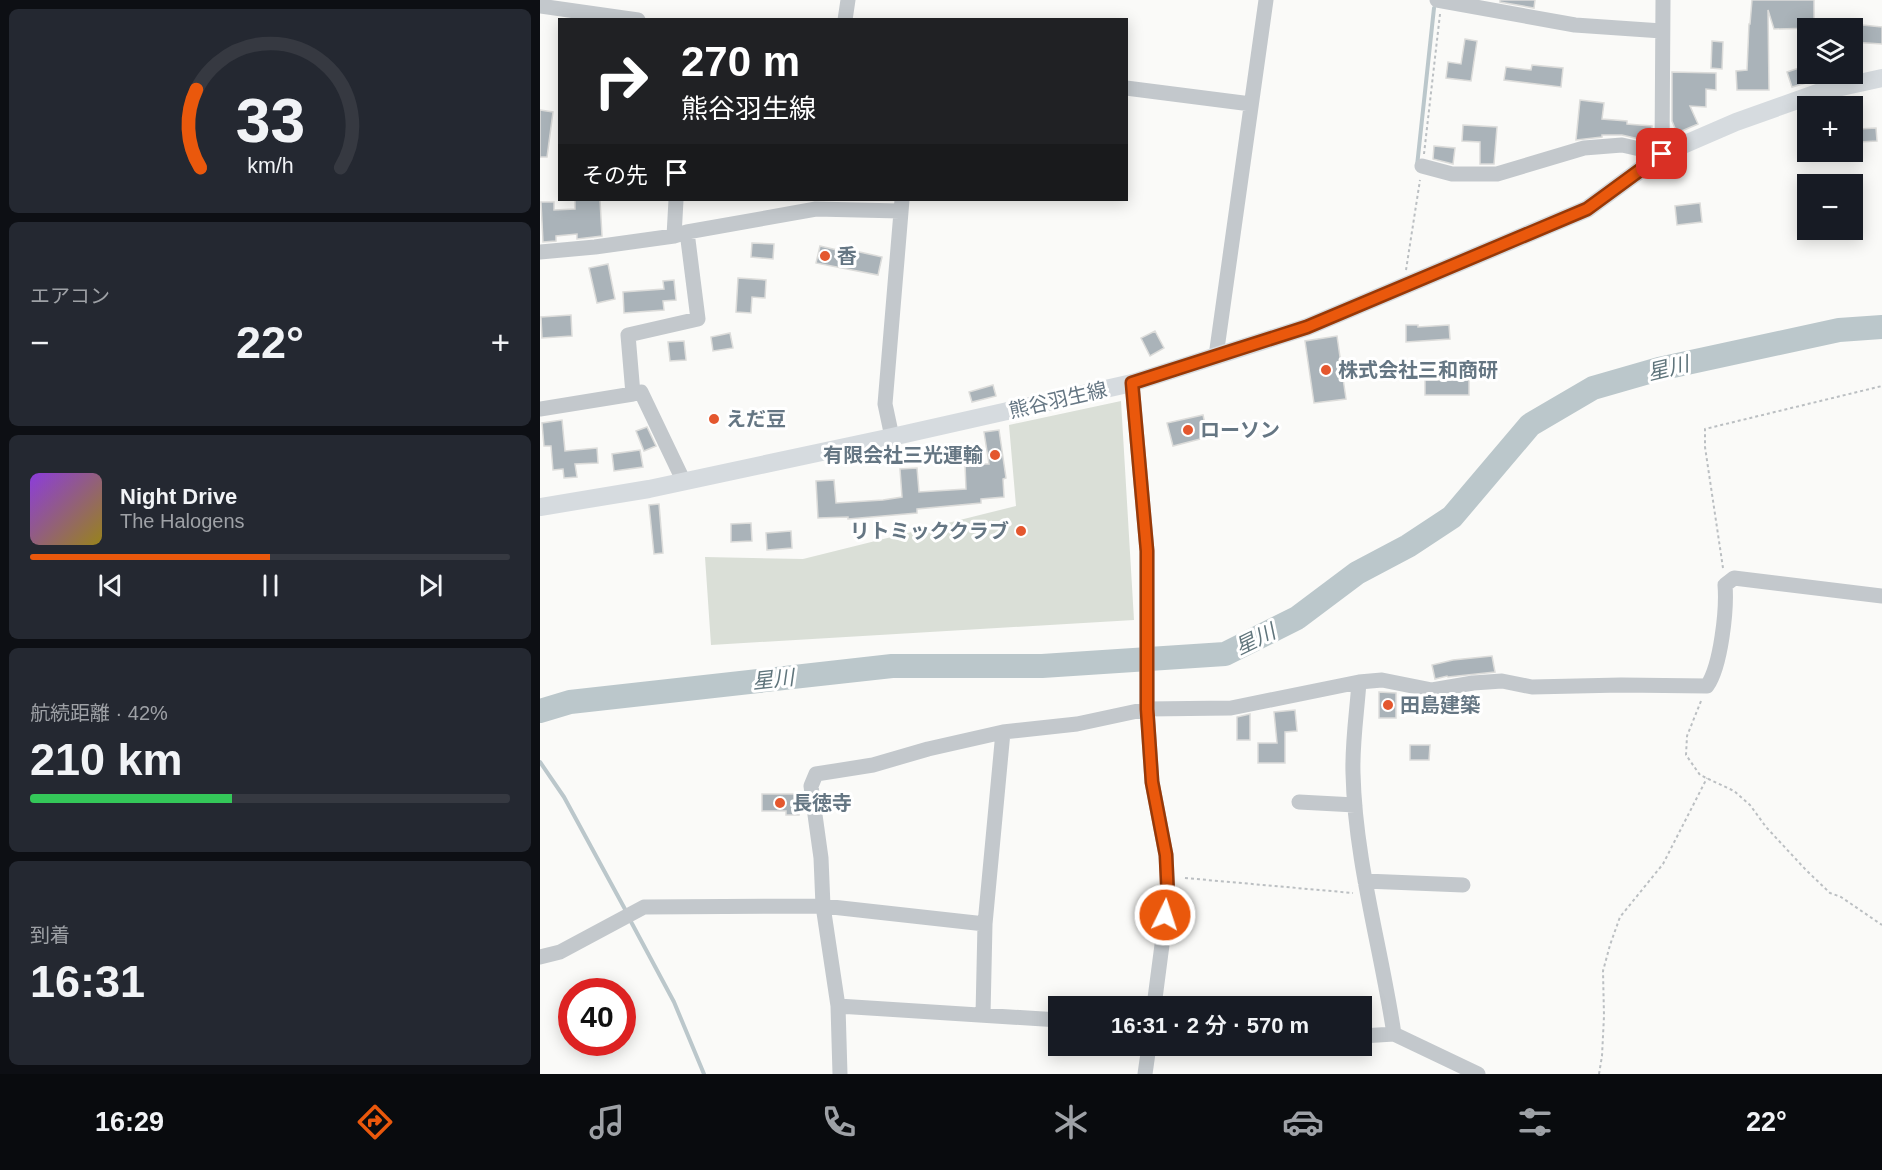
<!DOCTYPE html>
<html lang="ja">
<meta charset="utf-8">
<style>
:root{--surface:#171b24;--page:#242831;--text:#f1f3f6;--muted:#9ea1a6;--line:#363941;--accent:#ea580c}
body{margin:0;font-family:Helvetica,"Noto Sans JP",sans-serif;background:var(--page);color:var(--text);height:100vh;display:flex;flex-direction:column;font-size:22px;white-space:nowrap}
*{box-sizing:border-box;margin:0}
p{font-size:20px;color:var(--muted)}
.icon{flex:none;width:33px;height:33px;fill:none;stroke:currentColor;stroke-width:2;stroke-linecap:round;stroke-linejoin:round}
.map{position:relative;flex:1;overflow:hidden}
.drawer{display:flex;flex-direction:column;gap:9px;padding:9px;background:#0d0f14;width:540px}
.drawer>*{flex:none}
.hud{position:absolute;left:18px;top:18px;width:570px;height:183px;border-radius:0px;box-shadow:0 3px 15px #0003;background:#202124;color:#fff;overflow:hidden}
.fabs{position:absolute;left:1257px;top:18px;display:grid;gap:12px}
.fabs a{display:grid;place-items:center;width:66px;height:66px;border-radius:0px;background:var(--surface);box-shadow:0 3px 15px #0003;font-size:30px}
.speed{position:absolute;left:18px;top:978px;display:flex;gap:12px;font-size:30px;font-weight:700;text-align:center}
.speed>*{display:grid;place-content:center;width:78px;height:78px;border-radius:50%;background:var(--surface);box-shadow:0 3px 15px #0003;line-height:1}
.speed .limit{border:9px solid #d22;background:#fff;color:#111}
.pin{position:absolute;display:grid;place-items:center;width:51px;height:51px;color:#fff;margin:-26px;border-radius:12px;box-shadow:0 3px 9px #0006}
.me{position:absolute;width:66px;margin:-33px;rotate:4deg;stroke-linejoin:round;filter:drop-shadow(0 0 4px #0008)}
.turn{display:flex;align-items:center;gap:21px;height:126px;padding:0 24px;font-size:27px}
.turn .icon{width:78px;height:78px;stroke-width:2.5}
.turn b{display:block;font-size:42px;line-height:51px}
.then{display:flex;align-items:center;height:57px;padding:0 24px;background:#0003;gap:12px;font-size:22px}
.big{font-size:45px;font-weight:600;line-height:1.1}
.drawer .widget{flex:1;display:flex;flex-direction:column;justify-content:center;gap:9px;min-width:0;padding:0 21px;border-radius:9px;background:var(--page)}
.drawer .dial{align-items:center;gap:0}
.dial svg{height:156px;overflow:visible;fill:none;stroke:var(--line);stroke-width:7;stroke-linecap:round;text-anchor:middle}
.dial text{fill:var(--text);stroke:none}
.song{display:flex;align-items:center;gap:18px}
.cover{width:72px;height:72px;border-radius:9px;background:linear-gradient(135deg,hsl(270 70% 55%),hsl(50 70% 35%))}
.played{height:6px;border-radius:3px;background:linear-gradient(90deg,var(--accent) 50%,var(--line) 50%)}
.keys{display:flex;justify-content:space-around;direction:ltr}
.heat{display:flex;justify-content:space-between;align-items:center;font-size:33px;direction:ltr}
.charge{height:9px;border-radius:4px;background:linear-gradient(90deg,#34c759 42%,var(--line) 0)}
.trip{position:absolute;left:508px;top:996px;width:324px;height:60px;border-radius:0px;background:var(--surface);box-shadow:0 3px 15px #0003;font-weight:600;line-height:60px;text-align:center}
.menu{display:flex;height:96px;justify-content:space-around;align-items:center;background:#090b0e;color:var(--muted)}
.menu .icon{width:42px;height:42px}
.menu .active{color:var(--accent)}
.menu b{font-size:27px;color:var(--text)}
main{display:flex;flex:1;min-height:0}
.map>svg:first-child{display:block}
.green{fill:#dadfd7}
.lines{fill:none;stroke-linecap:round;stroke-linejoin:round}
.stream{stroke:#bbc7cb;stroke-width:4}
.river{stroke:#bbc7cb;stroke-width:24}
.building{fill:#aab3b9;stroke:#dcdcda;stroke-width:1.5}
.path{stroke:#bbbfc2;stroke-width:2;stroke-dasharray:3 3;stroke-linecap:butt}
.minor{stroke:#c3c8cc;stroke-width:15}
.major{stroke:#d6dbdf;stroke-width:18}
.route-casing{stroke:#983908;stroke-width:15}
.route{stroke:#ea580c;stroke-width:10}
.poi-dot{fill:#e4572e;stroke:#fff;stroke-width:2}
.labels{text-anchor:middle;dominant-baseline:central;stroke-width:6;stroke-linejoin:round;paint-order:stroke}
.poi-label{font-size:20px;font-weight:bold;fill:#657683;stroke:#fff;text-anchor:start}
.street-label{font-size:20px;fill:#657683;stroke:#fff}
.water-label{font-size:21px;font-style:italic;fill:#60757c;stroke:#fff}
</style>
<main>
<section class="drawer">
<div class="widget dial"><svg viewBox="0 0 100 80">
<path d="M14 69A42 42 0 1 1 86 69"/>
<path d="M14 69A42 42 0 0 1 12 29" stroke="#ea580c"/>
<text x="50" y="56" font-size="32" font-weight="700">33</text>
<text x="50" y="72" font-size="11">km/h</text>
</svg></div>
<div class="widget"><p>エアコン</p>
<div class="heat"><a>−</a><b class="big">22°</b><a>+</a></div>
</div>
<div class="widget">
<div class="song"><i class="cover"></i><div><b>Night Drive</b><p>The Halogens</p></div></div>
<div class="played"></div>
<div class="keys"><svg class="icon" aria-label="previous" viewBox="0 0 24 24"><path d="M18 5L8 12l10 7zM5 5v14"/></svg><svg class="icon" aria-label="pause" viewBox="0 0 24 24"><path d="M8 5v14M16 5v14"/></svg><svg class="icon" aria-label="next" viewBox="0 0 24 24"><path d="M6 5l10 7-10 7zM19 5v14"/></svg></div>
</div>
<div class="widget"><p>航続距離 · 42%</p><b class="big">210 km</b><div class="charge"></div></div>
<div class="widget"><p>到着</p><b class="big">16:31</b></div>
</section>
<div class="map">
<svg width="1342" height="1074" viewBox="0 0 1342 1074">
<rect width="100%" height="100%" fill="#fafaf8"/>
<path class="green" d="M581,401L594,620L171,645L165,557L263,559L476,506L469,425Z"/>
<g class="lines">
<path class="stream" d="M877,166L894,8
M0,762L24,797L86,911
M89,918L134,1002L164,1074"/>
<path class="river" d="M0,711L30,702L352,666H502L685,654L757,618L817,573L868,546L912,517L990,425L1053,388L1119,369L1299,330L1342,327"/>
</g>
<path class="building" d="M960,0H995L994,8L960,2Z
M1212,0H1274V28L1234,29L1228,10L1229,90H1197L1196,71L1207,70L1209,24H1210Z
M1312,24L1342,27V44L1312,42Z
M925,39L937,41L931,81L906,78L908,62L921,64Z
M1172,41L1183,42L1182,69L1171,68Z
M992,65L1023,68L1021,87L964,80L966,67L991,70Z
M1265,66L1270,82L1252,87L1247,72Z
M1132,72L1176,73V90L1166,89V107L1150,106L1158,124L1137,133L1132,121Z
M1040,100L1064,103L1062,119L1087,121V124L1112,126V142L1082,135H1062V137L1036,140Z
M0,110L13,112L7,157H0Z
M923,125L957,127L954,164H940V142L922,141Z
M1336,128L1337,141L1319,142L1318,129Z
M894,146L915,148L913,164L893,159Z
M35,200H60L62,236L37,239V234L16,236V241L3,242L1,202H14V210L35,209Z
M1160,203L1162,222L1137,225L1135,206Z
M212,243L234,244L233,259L211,257Z
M280,246L306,252V249L342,257L338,275L276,263Z
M68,264L75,299L57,303L49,268Z
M198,278L226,280L225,298L212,297L211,313L196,312Z
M134,280L136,300L123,301L124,310L84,313L83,292L124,289L123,281Z
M31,315L32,336L2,338L1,317Z
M866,325H878V327L909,325L910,339L866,342Z
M615,331L624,348L610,356L601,338Z
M190,333L193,348L173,351L171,337Z
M797,336L806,399L774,403L765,341Z
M144,341L146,360L130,361L128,342Z
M885,380H929V395H885Z
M453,385L456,396L432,402L429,392Z
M663,415L668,437L633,446L627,423Z
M22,420L25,451L57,448L58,463L35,464L37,477L24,478L23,469L13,470L11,446H4L2,423Z
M107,427L116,446L104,451L96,431Z
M459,430L466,478L463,479L464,497L441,499V503L377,509V513L308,519V517L278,518L276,481L294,480L296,503L343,500L362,497L360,469L377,468L379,492L426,489L425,464H449L444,432Z
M100,450L103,467L74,471L72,454Z
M119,504L123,553L114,554L109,505Z
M211,523L212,541L191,542V524Z
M251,531L252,548L227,550L226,533Z
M952,656L955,672L908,677L907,676L895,679L892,665L913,660Z
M839,692L856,693V718H839Z
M755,710L757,731L745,732V763H718V743H737L734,712Z
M710,714V740H697V717Z
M870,745H890L889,760H870Z
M222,794H259V815H246V811H222Z"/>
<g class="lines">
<path class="path" d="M884,154L900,14
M866,270L880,180
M1183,568L1165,447V429L1342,386
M1161,701L1147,736L1146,755L1160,775L1194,791L1210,805L1226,827L1266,870L1290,893L1301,897L1342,925
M645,878L813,893
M1059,1074L1062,1056L1064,1016L1063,971L1070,945L1080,917L1123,864L1167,778"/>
<path class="minor" d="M897,0L1035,25L1122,31
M0,6L98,20
M305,20L308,0
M586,88L711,104
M882,166L912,174H957L1044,148L1082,145L1122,154L1123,0
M134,236L136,200
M0,252L55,247L134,236L147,232L276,209L360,211
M676,356L726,0
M592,383L607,551V709L612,782L626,855L627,875L628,899L614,1006
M93,394L101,392L144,482
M0,409L93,394L88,335L158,319L147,232
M352,437L345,404L362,200
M819,682C817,712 812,743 813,773C815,861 841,947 854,1034
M759,802L815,805
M825,881L923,885
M0,957L20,952L104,907L283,906L445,924
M298,1006L519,1020
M443,1015L445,924L463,732
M822,1036L854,1034L938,1074
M300,1074L298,1006L283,906L281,858L271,786L276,774L333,765L388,749L463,732L537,724L607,709L691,708L819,682L842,680L892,690L933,683L962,681L992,687L1081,685L1167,686C1181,666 1187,609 1185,585L1194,578L1342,596
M605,1074L609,1046"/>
<path class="major" d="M0,507L109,489L352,437L592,383L767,327L1047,209L1122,154L1196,122L1283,91L1342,78"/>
</g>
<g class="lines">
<defs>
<path id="route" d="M625,915L628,899L626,855L612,782L607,709V551L592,383L767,327L1047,209L1122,154"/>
</defs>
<use href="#route" class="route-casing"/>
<use href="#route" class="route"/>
</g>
<g class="poi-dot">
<circle cx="285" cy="256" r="6"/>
<circle cx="786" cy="370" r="6"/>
<circle cx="174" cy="419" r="6"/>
<circle cx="648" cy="430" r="6"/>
<circle cx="455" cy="455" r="6"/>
<circle cx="481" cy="531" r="6"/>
<circle cx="848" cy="705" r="6"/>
<circle cx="240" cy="803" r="6"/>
</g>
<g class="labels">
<g class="poi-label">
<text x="297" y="256">香</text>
<text x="798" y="370">株式会社三和商研</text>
<text x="186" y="419">えだ豆</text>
<text x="660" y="430">ローソン</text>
<text x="443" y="455" text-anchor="end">有限会社三光運輸</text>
<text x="469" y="531" text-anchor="end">リトミッククラブ</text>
<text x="860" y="705">田島建築</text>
<text x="252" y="803">長徳寺</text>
</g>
<g class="street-label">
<text transform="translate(518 400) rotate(-13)">熊谷羽生線</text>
</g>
<g class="water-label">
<text transform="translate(1128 368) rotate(-14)">星川</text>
<text transform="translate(715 639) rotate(-26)">星川</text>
<text transform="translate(233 679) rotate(-6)">星川</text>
</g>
</g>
</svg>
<div class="fabs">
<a><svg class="icon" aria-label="layers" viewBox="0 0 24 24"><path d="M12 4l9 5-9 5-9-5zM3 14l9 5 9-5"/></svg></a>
<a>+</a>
<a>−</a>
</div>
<div class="speed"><div class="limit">40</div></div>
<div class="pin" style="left:1122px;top:154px;background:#d93025"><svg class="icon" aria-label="arrive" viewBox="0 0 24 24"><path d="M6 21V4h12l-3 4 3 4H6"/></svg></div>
<svg class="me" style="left:625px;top:915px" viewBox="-20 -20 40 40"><circle r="17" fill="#ea580c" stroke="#fff" stroke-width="3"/><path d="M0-11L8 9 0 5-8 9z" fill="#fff"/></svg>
<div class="trip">16:31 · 2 分 · 570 m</div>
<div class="hud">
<div class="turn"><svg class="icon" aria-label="right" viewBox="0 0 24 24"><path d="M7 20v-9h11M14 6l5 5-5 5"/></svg><div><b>270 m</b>熊谷羽生線</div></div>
<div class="then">その先<svg class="icon" aria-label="arrive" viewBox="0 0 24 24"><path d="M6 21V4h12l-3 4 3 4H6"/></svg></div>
</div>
</div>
</main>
<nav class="menu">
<b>16:29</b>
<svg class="icon active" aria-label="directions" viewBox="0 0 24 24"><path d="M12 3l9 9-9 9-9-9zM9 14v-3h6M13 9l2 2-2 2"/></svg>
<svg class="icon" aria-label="music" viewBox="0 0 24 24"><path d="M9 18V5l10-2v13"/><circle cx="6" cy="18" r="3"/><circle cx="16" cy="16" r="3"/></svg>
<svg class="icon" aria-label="phone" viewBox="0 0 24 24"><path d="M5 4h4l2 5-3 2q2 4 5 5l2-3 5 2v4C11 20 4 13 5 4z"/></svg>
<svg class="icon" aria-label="climate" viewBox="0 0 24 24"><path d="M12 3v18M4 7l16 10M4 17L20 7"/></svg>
<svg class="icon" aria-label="car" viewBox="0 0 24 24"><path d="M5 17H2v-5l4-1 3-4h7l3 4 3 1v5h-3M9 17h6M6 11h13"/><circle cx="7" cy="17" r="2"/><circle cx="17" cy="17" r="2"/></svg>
<svg class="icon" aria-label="filters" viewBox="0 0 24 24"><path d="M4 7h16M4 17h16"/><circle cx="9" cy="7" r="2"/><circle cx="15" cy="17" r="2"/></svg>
<b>22°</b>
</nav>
